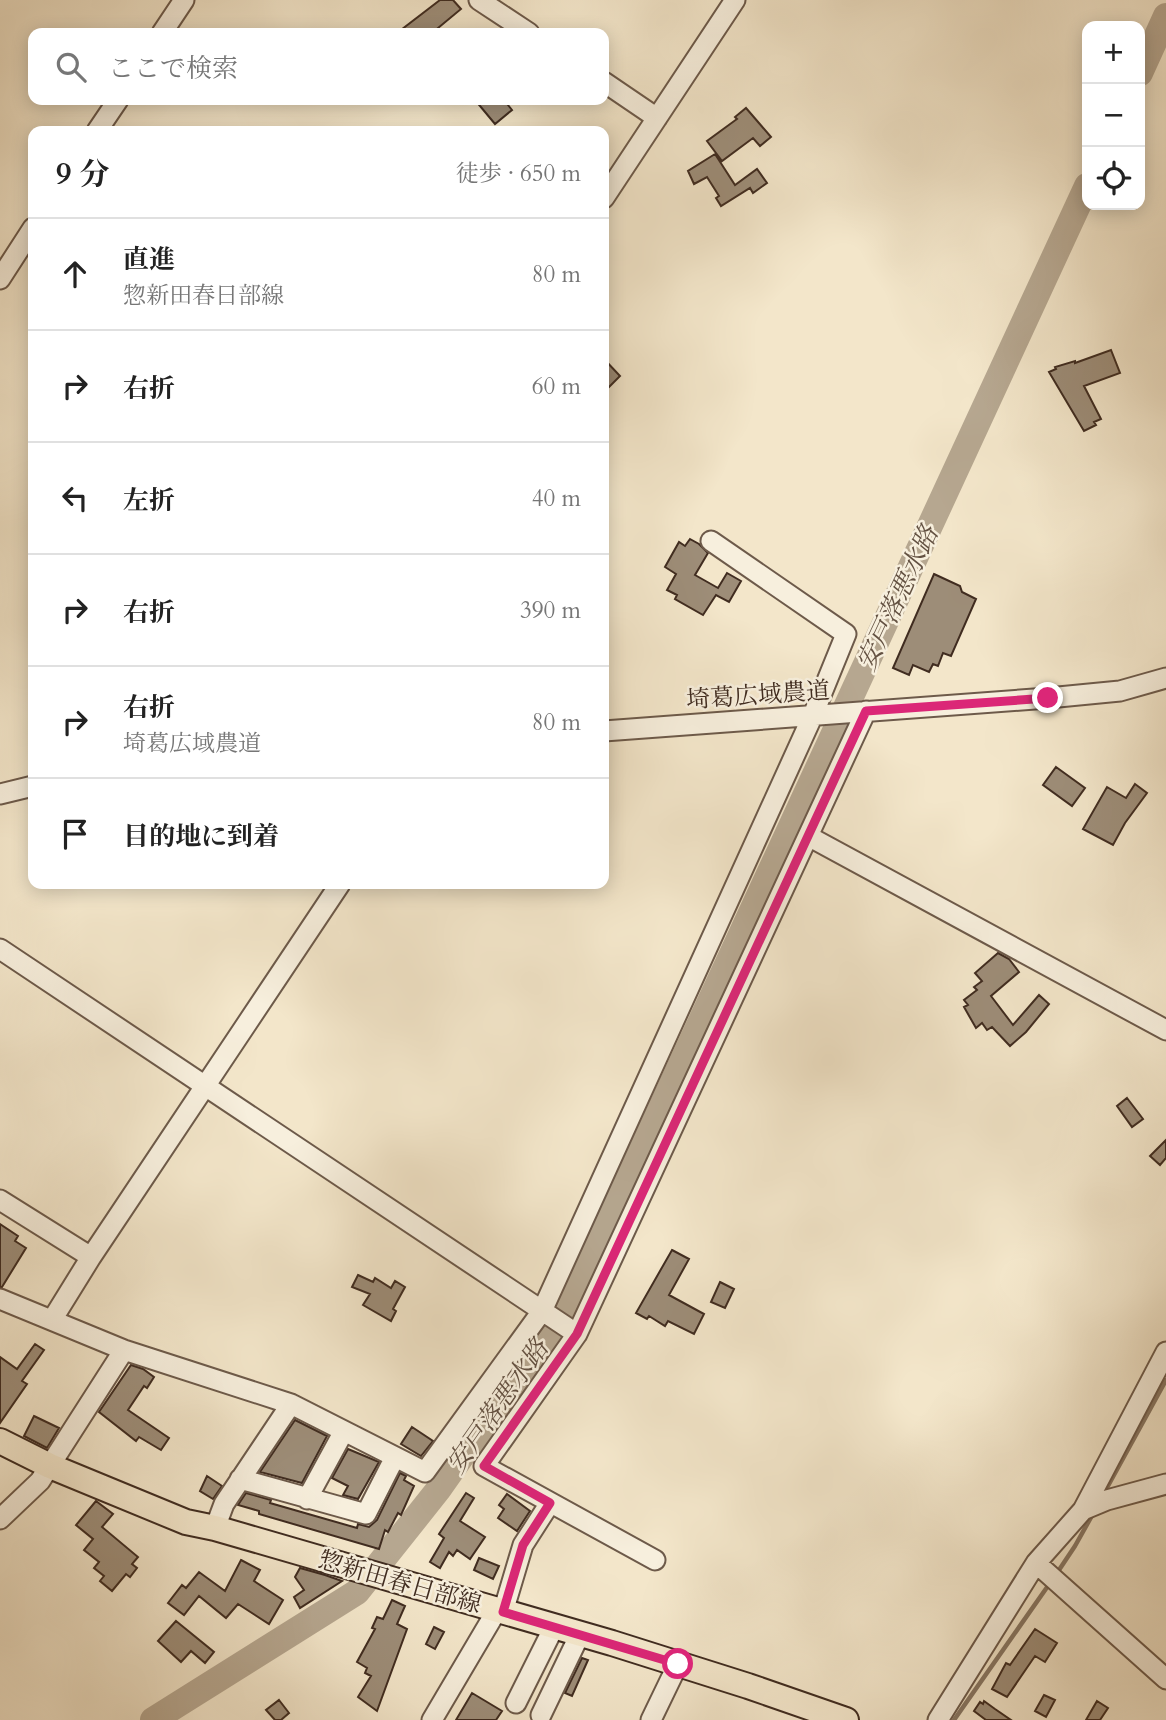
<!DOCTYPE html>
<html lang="ja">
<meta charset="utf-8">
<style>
:root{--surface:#fff;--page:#f6f6f6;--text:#222;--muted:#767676;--line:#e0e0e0}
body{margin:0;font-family:Cardo,"Noto Serif JP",serif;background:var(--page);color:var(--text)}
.controls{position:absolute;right:21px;top:21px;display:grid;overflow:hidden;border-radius:14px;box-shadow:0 4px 18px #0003}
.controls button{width:63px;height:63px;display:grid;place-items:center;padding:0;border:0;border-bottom:2px solid var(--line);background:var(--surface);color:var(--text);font:35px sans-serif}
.stop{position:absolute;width:21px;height:21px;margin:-16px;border:5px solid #db2777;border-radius:50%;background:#fff}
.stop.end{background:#db2777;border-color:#fff;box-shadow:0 2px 7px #0008}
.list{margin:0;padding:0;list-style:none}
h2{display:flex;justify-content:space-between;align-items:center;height:91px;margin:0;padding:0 28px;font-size:30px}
h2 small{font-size:23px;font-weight:400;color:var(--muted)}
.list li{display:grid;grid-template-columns:46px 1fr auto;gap:21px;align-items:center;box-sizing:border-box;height:112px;padding:0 28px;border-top:2px solid var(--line)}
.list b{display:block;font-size:26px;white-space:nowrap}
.list p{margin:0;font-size:23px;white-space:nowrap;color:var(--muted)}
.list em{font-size:23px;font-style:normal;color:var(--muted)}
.icon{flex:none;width:38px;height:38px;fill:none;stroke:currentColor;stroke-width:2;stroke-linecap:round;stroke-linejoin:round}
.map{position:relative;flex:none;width:1166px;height:1720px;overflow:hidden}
.search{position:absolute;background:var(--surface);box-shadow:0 4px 18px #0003;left:28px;top:28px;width:581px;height:77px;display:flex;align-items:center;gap:18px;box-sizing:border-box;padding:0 24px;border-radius:14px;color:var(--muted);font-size:26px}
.panel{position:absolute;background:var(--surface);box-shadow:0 4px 18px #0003;left:28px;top:126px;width:581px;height:763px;border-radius:14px}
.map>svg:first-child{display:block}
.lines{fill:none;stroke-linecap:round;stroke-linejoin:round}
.stream{stroke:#877663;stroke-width:4.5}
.river{stroke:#b6a790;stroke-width:26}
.building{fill:#9d8d78;stroke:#402c20;stroke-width:2}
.minor-casing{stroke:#6d5a4a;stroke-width:23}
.major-casing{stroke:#402c20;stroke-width:28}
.minor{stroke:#f7efdd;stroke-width:19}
.major{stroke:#f3e6ca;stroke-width:24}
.route{stroke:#db2777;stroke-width:9}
.labels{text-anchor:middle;stroke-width:5;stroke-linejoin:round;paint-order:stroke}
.street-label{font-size:24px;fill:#402c20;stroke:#f7efdd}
.water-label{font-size:26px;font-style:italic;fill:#635142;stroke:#f7efdd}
</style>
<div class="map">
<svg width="1166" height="1720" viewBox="0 0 1166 1720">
<rect width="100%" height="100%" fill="#f3e6ca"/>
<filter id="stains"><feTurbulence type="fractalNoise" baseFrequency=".00286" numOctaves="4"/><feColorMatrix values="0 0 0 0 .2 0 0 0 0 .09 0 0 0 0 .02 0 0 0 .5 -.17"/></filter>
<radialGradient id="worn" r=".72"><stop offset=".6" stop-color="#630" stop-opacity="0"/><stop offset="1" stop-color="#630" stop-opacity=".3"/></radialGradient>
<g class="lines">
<path class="stream" d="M1103,1495L1166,1380
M1057,1573L1075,1546L1094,1512
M954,1720L1050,1583"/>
<path class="river" d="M1140,73L1166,16
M153,1720L357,1592L438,1490L573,1298L1087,186"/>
</g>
<path class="building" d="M440,0H453L461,9L432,33H397Z
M475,100H504L512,110L495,124Z
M746,108L771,137L760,146L753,138L722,161L707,141L737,119L735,117Z
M715,154L735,185L757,169L767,183L753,193L750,188L721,206L716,198L719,196L707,177L694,184L688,171Z
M1111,350L1120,373L1084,386L1101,419L1094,422L1096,425L1084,431L1049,372L1056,369L1055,367L1075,361V363Z
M604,359L620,376L604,392Z
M690,539L699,544L708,553L695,575L718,588L727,573L741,581L729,602L716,595L703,615L675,599L677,595L667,590L676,574L665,567L679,542L685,546Z
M934,574L960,586L962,592L976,599L951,656L943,653L938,666L933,664L929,672L913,665L909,675L893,668Z
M1056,767L1085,788L1072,806L1043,785Z
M1135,784L1147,793L1125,823L1113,845L1083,829L1107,787L1126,798Z
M998,953L1009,959L1019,972L991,996L1013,1025L1039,995L1049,1004L1026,1032L1010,1046L992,1027L987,1030L982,1023L976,1028L964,1007L968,1005L964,1000L977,990L974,987L982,981L975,973Z
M1127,1098L1143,1119L1132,1127L1117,1106Z
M1166,1140V1158L1160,1165L1150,1156Z
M0,1224L18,1236L15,1241L26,1248L2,1287H0Z
M672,1250L689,1259L669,1295L704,1314L694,1334L668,1321L665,1326L649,1316L647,1319L636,1313Z
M358,1275L373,1282L375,1278L391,1288L395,1281L405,1287L393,1309L396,1311L391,1321L363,1305L370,1294L352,1287Z
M720,1282L734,1289L725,1308L711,1302Z
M35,1344L44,1350L22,1381L27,1384L0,1423V1357L17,1369Z
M131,1365L143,1369L154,1377L147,1388L144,1386L128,1410L169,1438L161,1450L139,1437L136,1441L99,1412Z
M34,1416L59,1428L47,1448L24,1436Z
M295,1420L327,1436L302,1483L260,1472Z
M412,1427L433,1441L421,1456L401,1444Z
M348,1449L379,1462L358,1499L343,1495L348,1486L332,1478Z
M400,1473L406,1476L404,1480L414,1486L401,1515L398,1513L388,1532L385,1530L379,1549L259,1514V1511L238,1505L246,1493L271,1500L270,1503L357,1528L358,1524L369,1527L377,1520Z
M207,1476L222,1486L213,1499L200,1491Z
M466,1493L474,1498L460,1521L485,1537L470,1559L457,1550L453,1556L449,1552L440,1568L430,1562L444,1538L439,1534Z
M507,1494L530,1511L517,1531L498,1518L504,1509L499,1505Z
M96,1501L113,1514L102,1527L138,1557L132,1564L137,1568L130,1577L126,1574L112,1591L100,1581L104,1576L94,1568L99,1562L84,1550L93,1539L76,1525Z
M479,1558L499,1566L493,1579L474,1570Z
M241,1560L260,1570L254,1581L283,1600L269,1624L238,1604L226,1618L199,1596L184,1615L168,1603L182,1585L186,1588L199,1572L225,1591Z
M300,1568L325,1575L342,1581L300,1608L294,1597L304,1590L295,1577Z
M392,1600L405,1606L397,1624L407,1629L377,1711L358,1697L371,1676L365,1673L367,1668L357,1662L375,1629L372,1628L377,1617L383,1619Z
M176,1621L214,1652L205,1663L191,1651L181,1662L158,1641Z
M434,1627L444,1632L435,1649L426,1644Z
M1035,1629L1057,1643L1045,1662L1035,1656L1007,1697L992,1689L1006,1663L1010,1665Z
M582,1658L588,1660L572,1696L565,1693Z
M472,1693L502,1711L496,1720H456Z
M1044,1695L1055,1700L1046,1717L1035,1711Z
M279,1700L289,1713L281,1720H275L266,1710Z
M984,1701L995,1709L1011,1720H986L974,1711L980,1702L983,1704Z
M1097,1701L1108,1708L1100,1720H1086Z"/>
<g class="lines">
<g class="minor-casing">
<path id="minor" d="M479,0L529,33
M162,33L184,0
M604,82L657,118
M97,131L118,100
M604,198L735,0
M0,279L33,228
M604,731L1048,698L1120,691L1166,678
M0,794L33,786
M808,836L1166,1030
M0,949L577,1334
M0,1200L91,1257L340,884
M0,1299L124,1350L291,1404L425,1472L542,1311L813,715L846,634L711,541
M52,1320L91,1257
M240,1479L366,1514L395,1457
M307,1499L344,1431
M1083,1510L1166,1352
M0,1519L40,1481L124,1350
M215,1528L224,1504L291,1404
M655,1560L484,1466L577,1334L866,711
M1036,1563L1166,1679
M503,1612L523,1545L550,1503
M516,1703L554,1627
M541,1715L580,1634
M432,1720L497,1610
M651,1720L678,1664
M938,1720L1036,1563L1083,1510L1107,1500L1166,1484"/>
</g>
<g class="major-casing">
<path id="major" d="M0,1441L50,1466L186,1522L215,1528L612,1643L748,1686L846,1720"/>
</g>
<use href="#minor" class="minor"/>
<use href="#major" class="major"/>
</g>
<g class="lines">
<path class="route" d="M678,1664L503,1612L523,1545L550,1503L484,1466L577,1334L866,711L1048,698"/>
</g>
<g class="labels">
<g class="street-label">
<text transform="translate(758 695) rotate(-4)" y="8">埼葛広域農道</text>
<text transform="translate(400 1582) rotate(16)" y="8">惣新田春日部線</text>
</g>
<g class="water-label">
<text transform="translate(897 598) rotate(-65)" y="9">安戸落悪水路</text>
<text transform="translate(497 1406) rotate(-55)" y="9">安戸落悪水路</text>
</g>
</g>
<rect width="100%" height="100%" filter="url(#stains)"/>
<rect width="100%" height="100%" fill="url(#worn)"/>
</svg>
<div class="controls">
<button>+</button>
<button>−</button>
<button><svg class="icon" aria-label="locate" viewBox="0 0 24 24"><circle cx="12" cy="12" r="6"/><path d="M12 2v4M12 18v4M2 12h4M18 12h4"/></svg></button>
</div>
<div class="stop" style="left:678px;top:1664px"></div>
<div class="stop end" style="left:1048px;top:698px"></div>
<div class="search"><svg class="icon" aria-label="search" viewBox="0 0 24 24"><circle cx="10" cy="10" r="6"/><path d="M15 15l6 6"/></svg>ここで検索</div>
<section class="panel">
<h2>9 分<small>徒歩 · 650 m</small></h2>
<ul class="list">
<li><svg class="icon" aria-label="ahead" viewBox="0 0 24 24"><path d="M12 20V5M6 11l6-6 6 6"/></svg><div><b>直進</b><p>惣新田春日部線</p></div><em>80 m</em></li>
<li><svg class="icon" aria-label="right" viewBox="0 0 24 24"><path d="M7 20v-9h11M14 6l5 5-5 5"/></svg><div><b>右折</b></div><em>60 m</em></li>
<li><svg class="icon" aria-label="left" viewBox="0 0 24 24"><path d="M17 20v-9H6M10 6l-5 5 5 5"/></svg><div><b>左折</b></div><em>40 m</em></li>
<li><svg class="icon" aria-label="right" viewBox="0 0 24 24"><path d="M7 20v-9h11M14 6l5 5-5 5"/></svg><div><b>右折</b></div><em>390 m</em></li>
<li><svg class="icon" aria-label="right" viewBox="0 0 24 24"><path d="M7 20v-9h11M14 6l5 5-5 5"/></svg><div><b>右折</b><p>埼葛広域農道</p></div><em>80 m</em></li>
<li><svg class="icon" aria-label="arrive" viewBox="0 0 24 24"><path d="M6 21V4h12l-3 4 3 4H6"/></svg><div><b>目的地に到着</b></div></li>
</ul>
</section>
</div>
